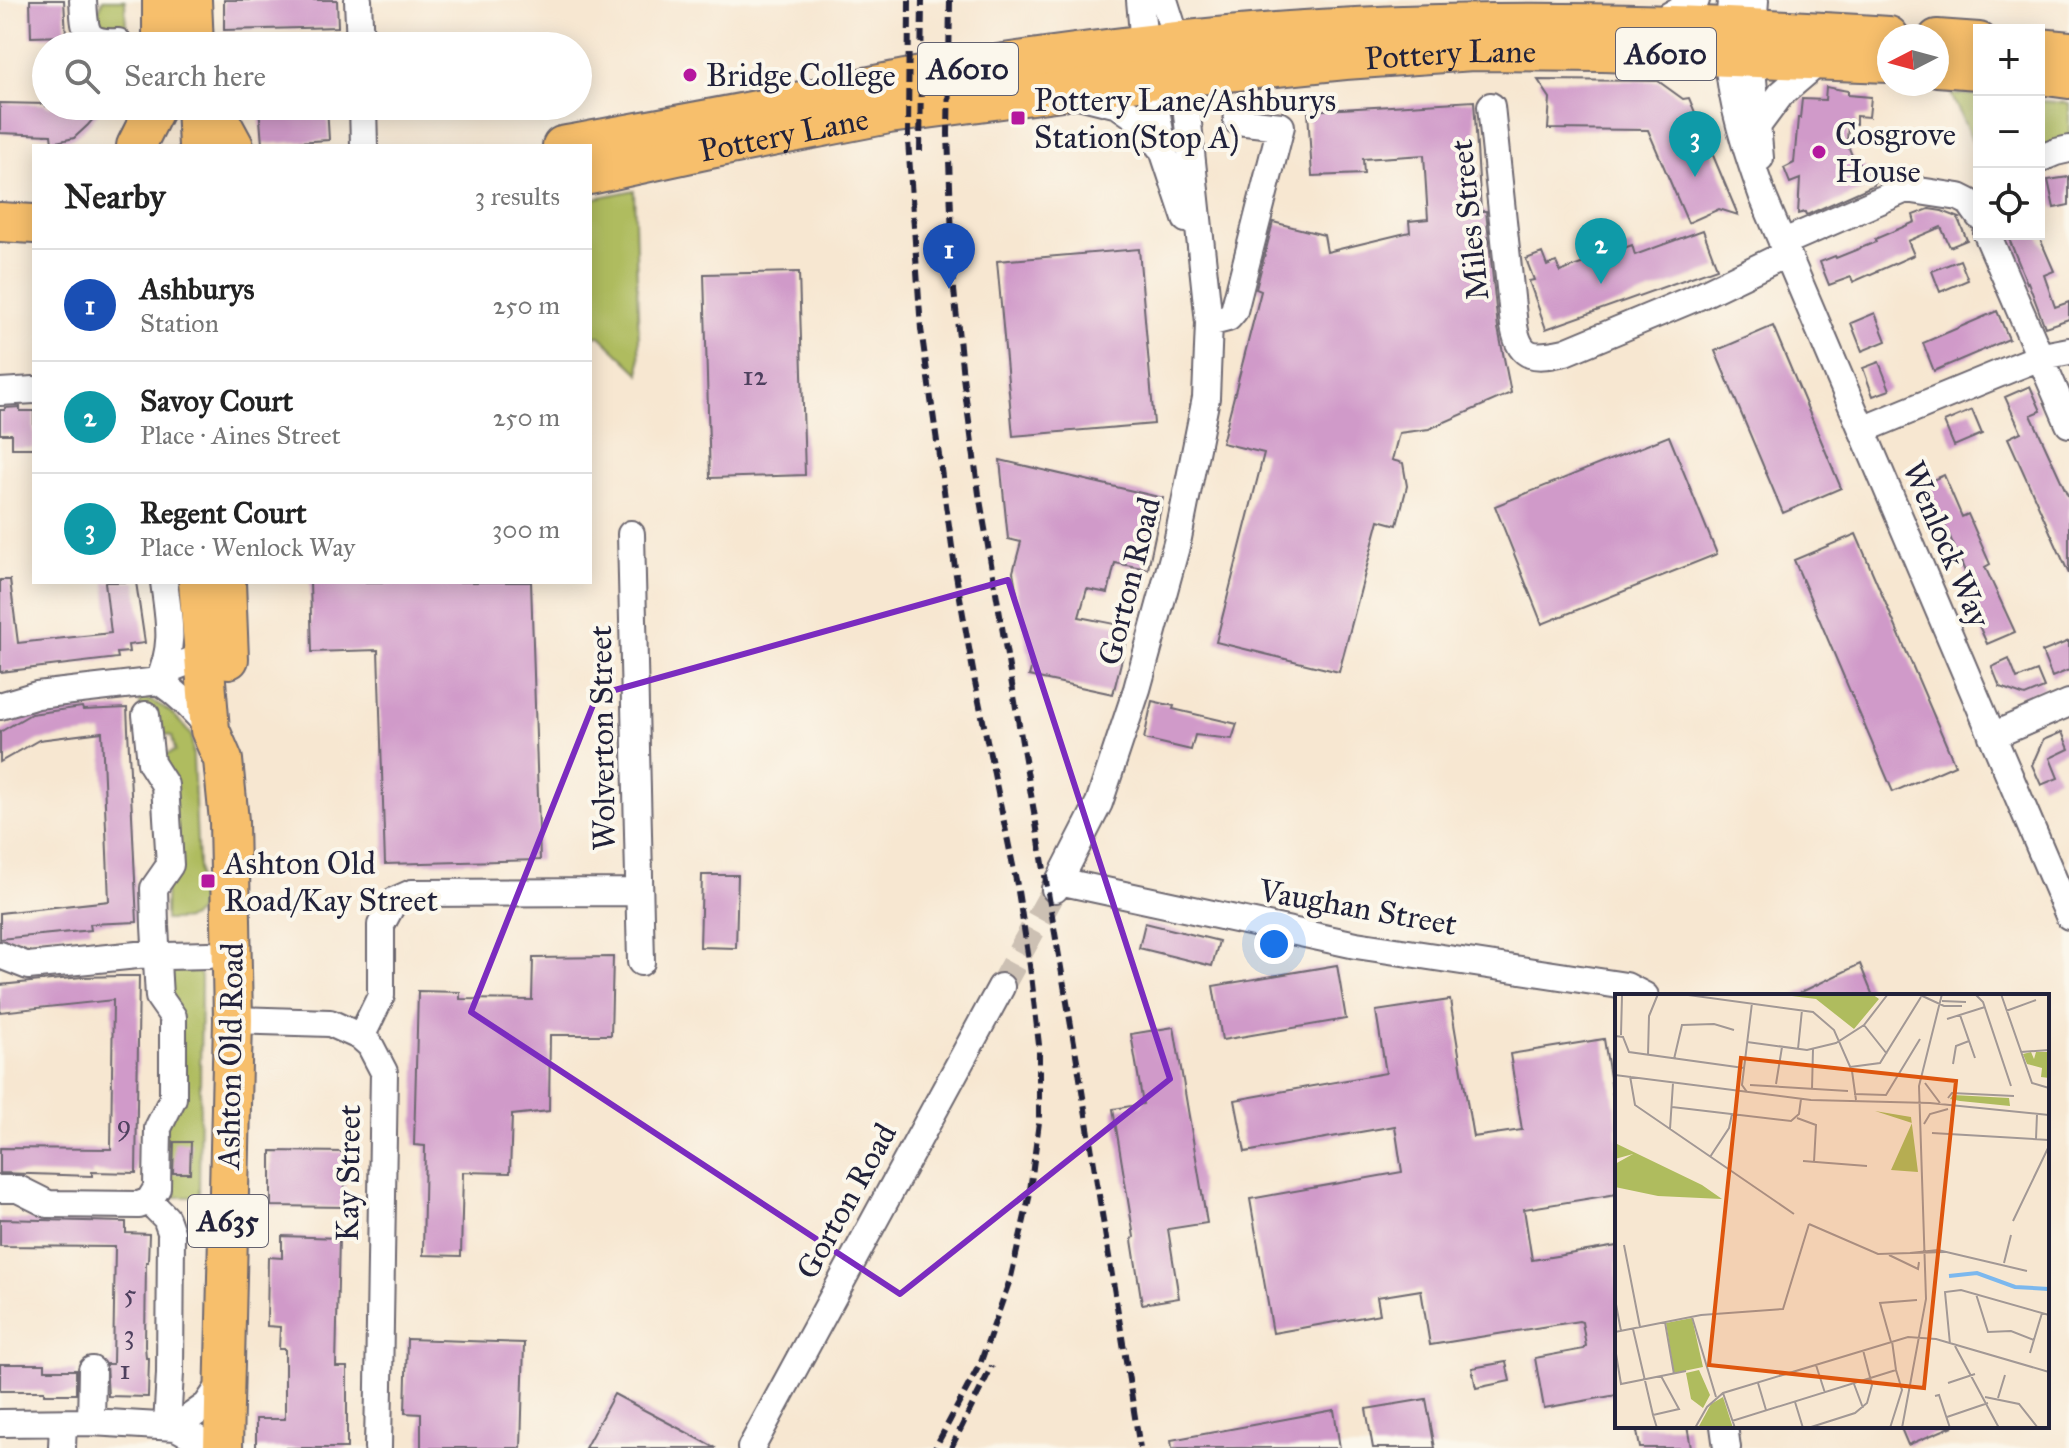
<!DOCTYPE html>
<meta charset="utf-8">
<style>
:root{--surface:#fff;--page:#f6f6f6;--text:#222;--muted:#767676;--line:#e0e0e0;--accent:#7c3aed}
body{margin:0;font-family:"IM FELL Great Primer",serif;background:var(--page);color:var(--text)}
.controls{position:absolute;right:24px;top:24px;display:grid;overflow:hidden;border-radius:0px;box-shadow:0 4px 20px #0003}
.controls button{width:72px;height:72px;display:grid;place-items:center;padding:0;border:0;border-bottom:2px solid var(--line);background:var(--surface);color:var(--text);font:40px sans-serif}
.compass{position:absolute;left:1877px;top:24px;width:72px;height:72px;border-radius:50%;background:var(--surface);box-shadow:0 4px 20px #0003;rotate:264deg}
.you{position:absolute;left:1274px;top:944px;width:28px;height:28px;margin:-20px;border:6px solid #fff;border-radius:50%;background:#1a73e8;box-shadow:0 0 0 12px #1a73e833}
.badge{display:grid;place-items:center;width:52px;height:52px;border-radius:50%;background:var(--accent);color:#fff;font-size:26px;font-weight:700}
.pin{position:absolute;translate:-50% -66px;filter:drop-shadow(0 2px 4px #0008)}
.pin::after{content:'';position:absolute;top:42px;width:28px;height:24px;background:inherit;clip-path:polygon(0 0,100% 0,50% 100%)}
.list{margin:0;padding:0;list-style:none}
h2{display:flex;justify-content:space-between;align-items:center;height:104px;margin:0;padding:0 32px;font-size:34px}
h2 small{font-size:26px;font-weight:400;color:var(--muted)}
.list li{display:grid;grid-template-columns:52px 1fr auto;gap:24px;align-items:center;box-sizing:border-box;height:112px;padding:0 32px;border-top:2px solid var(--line)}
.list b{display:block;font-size:30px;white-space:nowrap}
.list p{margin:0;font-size:26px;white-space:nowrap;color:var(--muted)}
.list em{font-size:26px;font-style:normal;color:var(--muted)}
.icon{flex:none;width:44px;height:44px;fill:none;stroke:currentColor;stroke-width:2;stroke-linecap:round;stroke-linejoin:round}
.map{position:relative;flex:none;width:2069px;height:1448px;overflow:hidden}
.search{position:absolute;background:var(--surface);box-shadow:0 4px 20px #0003;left:32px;top:32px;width:560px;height:88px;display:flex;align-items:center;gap:20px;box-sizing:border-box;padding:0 28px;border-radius:44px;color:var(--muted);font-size:30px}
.panel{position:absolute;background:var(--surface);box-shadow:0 4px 20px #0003;left:32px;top:144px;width:560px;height:440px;border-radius:0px}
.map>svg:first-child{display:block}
.green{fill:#afbc5e;stroke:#686f4c;stroke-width:2}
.building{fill:#d09ac9}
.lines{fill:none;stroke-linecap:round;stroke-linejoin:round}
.minor-tunnel{stroke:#ccc0b3;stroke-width:26;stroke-dasharray:26 13;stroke-linecap:butt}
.minor-casing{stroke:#6d6770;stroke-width:30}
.highway-casing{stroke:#6d6770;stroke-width:42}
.minor{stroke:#fff;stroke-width:26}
.highway{stroke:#f7bf6c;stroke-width:38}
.rail{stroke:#22223b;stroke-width:6;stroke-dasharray:12 6;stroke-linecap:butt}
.marked{fill:none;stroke:#7b2cbf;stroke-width:6;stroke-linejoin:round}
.poi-dot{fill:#b5179e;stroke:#fbf7ec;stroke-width:3}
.labels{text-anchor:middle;stroke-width:8;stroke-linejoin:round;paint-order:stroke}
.number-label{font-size:28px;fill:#4e405e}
.shield{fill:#fbf7ec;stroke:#636270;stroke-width:2}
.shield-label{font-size:30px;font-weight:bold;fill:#22223b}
.street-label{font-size:32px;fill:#22223b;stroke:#fbf7ec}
.poi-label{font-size:32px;fill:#22223b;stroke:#fbf7ec;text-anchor:start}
.inset-river{fill:none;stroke:#7cb8ee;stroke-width:4}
.inset-road{fill:none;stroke:#a29895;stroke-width:2}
.view{fill:#de560e;fill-opacity:0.15;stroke:#de560e;stroke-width:4}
.inset-edge{fill:none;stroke:#22223b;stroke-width:4}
</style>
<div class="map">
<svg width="2069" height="1448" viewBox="0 0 2069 1448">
<rect width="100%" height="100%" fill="#fbf7ec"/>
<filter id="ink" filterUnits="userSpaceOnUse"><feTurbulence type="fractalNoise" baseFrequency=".0125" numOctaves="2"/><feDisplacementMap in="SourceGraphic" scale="16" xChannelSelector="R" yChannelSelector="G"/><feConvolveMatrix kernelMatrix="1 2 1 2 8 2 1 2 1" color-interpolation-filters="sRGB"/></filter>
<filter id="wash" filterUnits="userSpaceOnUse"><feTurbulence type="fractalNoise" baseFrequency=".006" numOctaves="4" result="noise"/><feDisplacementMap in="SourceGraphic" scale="32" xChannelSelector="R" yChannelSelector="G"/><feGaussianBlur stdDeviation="1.8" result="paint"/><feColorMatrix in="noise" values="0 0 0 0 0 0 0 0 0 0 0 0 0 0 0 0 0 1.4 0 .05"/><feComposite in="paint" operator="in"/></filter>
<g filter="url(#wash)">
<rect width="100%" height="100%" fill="#f7e7d1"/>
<path class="green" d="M103,0H125L126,27L114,29L100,24L97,14Z
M1951,94L1979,95V155Z
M2039,101L2069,103V141L2039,151Z
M634,190L640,374L600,336H590V199Z
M139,697C165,704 176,715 192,737L200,907C196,922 178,920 165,920L166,768L163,756L175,751L172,736C156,734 140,714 139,697Z
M166,961L197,964L201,977L199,1197H165Z"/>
<g id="blocks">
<path class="building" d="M30,0H64L66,36L31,37Z
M224,0H337L338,27L224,30Z
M1538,80L1658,81L1683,99L1689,98L1738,215L1719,209L1688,223L1648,130L1548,129L1550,98Z
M1826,87L1848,91V95L1871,97L1869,117L1856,116V124H1848L1847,143L1853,158L1879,180L1873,182L1874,185L1809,214L1806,215L1805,212L1798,214L1800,179L1790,183L1784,168L1794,163L1798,118H1800L1802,99L1825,100Z
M1474,101L1481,211H1486L1498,328L1511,393L1429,429L1399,433L1392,460L1403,463L1407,486L1397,525L1379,520L1339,672L1216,642L1264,453L1222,443L1261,291L1256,289L1273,222L1324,235L1327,252L1410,232L1409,221L1428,219L1424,155L1363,159L1364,174L1312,176L1308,111Z
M0,103L46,104V106H104L88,125L74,138L52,143L51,135L0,133Z
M259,106H327L329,140L262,144Z
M2069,177V205L2054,208L2048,180Z
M1929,209L1942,211L1960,218L1958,219L1967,240L1950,247L1941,227L1908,241L1914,255L1853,282L1851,277L1829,285L1820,262L1835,256L1836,258L1876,242L1875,239L1915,222L1913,215Z
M1703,230L1717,268L1546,329L1529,281L1534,280L1526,259L1542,253L1547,266L1556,262L1560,272L1632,245L1635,255Z
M2007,234H2038L2054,271L2044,275L2055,307L2069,302V319L2045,327L2028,282L2027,283Z
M1139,249L1154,424L1013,436L997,261Z
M1960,260L1968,280L1940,292L1932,271Z
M799,272L805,475L710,478L704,274Z
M1997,311L2009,339L1934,371L1923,343Z
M1875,313L1886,341L1862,351L1851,323Z
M1773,326L1841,488L1783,513L1715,351Z
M1879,362L1890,390L1873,396L1863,368Z
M2030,386L2041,411L2031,415L2069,498V574L2008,438L2021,432L2005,397Z
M20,407V411H34V448H12V434H0V410H5V408Z
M1972,410L1982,434L1954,446L1944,422Z
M1669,436L1717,554L1542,624L1495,506Z
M1000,460L1163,498L1148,569L1115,563L1108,593L1087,589L1079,617L1130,627L1113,694L1029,676L1031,669L1013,572L1021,542L1008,539Z
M1944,475L1962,517L1968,514L1990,564L1985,567L2015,632L1987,644L1963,589L1971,586L1961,562L1938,510L1931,513L1919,486Z
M1856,534L1955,765L1893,792L1794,560Z
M0,580H10L18,643L111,633L105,582H136L145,643L128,645L129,652L117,653L118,658L0,672Z
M310,582H531L540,860L385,864L378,650L312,652Z
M2069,641V670L2052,677L2042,652Z
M2009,659L2017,679L2037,671L2044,688L2025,696L2000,687L1992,667Z
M1152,701L1174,706L1173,709L1237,724L1232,739L1195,735L1191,750L1144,739Z
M82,707L83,710L127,708L137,922L90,924L91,930L0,939V913L109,901L102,732L39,740L0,762V732L31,714Z
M2062,732L2069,749L2050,758L2058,778L2041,785L2032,765L2043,740Z
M702,875H738L736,948L700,947Z
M1145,923L1219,941L1212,966L1139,948Z
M613,957L611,1035H550L549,1111L512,1115L510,1173L463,1172L461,1256L423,1255L425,1146L414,1145L418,991L460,992V999L532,1000L533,958Z
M1860,964L1873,996H1793Z
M1337,965L1346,1019L1222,1040L1213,986Z
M120,976H139L136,1173L92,1172V1176L0,1173V1148L111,1149L113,1000L0,1012V985L82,977Z
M1450,1000L1473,1137L1522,1130L1510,1054L1604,1039L1617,1121V1194L1524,1209L1532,1260L1617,1246V1395L1544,1408L1535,1358L1584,1349V1347L1586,1346L1582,1322L1579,1321L1430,1345L1421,1290L1377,1297L1380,1314L1273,1333L1250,1199L1402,1172L1395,1126L1245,1152L1235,1100L1386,1073L1376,1011Z
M1174,1027L1207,1223L1168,1229L1179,1298L1142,1304L1132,1240L1134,1237L1113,1109L1143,1104L1131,1034Z
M174,1142H191L190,1173H173Z
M271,1151L345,1152V1207L271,1206Z
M0,1219L126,1222V1233L149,1234L148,1262H146L145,1345L146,1358H149L148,1397L108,1396L106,1364H113L115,1247L0,1246Z
M282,1236L339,1238L336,1367H347V1448H256V1419H285V1349H279L280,1327L267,1326L268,1257L282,1258Z
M407,1339L524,1343L521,1448H421V1414L405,1413Z
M1506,1362L1510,1381L1476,1388L1472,1368Z
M0,1364H45V1370H76V1394H44V1391H0Z
M614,1394L716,1448H585Z
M1426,1399L1435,1448H1373L1366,1409Z
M1334,1410L1340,1448H1172L1171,1440Z
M1636,1426H1687L1691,1448H1640Z
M1900,1426H1953L1908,1445Z"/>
</g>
</g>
<g filter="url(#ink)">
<use href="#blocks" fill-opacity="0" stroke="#6d6770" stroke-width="2"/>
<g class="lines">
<path class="minor-tunnel" d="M1001,987L1055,889"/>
<g class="minor-casing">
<path id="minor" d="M83,0C85,30 83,44 118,42
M358,0L360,46
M1140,0L1144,45L1164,153L1186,219
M1731,0C1730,19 1727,38 1728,57C1731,105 1747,152 1763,197L2069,916
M1755,0L1751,57L1760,158
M1655,24L1696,0
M1078,95L1118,105L1144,123L1159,146
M363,106L364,146
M1491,106L1514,326C1520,361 1536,358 1565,352L1697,297L1786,254
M1758,125L1781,94L1822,59
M2039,159L2056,152L2069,149
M1987,234L2069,424
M1782,243L1906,189L1959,197L1969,202L1979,216
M1209,323L1228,318L1234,311L1281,126L1237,121
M0,392L34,390
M1862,430L2015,367L2043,356L2069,351
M631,534L641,962
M159,681C175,643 169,622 164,582
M159,681C180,695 195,710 210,730
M0,706L37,695L159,681L175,667L203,656
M146,715L151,763L165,785L170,865L154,888L155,926L159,997L173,1017V1098L158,1128L157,1188L149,1201L166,1218L171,1232L170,1373L167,1426
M1992,736L2069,703
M1059,881L1356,945L1626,986L1645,996
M1055,889L1099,803L1137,689L1177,543L1206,398L1209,323L1183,76L1177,41L1164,0
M0,955L28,966L157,953L166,956L209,955
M233,1020L330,1023L361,1037L370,1045L384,1072L378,1448
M361,1037L381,996V925L394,901L412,893L639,892
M0,1189H18L48,1204L139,1205L149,1201
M91,1422L92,1370
M0,1423L91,1422L176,1427L196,1438L206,1448
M1724,1426L1727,1448
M176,1427L207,1405L224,1380
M62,1448L63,1423
M751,1448L1001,987"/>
</g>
<g class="highway-casing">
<g id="highway">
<path d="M162,0V46"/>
<path d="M192,0L194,46"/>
<path d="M1937,39L1979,42"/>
<path d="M2039,48L2069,51"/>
<path d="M1937,67L1979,70"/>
<path d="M2039,75L2069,79"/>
<path d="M196,106L198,146"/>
<path d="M215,106L221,122L234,146"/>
<path d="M136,146L156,106"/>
<path d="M562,146C637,132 712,119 787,104C839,93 892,80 945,72C1022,60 1100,49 1178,41C1414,15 1652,20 1889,36"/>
<path id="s1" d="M590,175L705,150L889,114L1129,82L1345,60L1473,51L1603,52L1889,63"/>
<path d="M0,222L34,224"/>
<path d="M198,582L210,730L223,760L229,821L233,1020L223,1448"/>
<path d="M226,582L229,659"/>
</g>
</g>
<use href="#minor" class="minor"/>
<use href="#highway" class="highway"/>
<path class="rail" d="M909,0L908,140L921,329L956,575L975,682L1017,885L1030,966L1039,1045V1122L1029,1198L1011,1277L980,1364L935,1448
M950,0L948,134L954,290L963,377L979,494L1078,1066L1140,1448
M920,151L922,0
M951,1448L992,1366"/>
</g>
</g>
<path class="marked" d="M1008,580L1170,1079L900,1294L471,1012L597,695Z"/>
<g class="poi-dot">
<circle cx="690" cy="75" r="8"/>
<rect x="1010" y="110" width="16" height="16" rx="4"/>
<circle cx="1819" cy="152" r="8"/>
<rect x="200" y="873" width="16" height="16" rx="4"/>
</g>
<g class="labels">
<g class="number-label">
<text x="755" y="385">12</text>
<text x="124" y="1134">9</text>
<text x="130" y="1303">5</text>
<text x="129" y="1344">3</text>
<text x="125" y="1379">1</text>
</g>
<g class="shield">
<rect x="1616" y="28" width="100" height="52" rx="6"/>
<rect x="918" y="43" width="100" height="52" rx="6"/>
<rect x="188" y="1195" width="80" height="52" rx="6"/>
</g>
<g class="shield-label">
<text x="1666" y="64">A6010</text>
<text x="968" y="79">A6010</text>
<text x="228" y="1231">A635</text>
</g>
<g class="street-label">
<text dy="11" stroke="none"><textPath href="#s1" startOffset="870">Pottery Lane</textPath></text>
<text dy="11" stroke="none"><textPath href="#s1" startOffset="198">Pottery Lane</textPath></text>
<text transform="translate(1469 220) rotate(-96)" y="11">Miles Street</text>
<text transform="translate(1947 544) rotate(67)" y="11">Wenlock Way</text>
<text transform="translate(1129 581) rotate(-76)" y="11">Gorton Road</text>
<text transform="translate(602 738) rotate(-91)" y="11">Wolverton Street</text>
<text transform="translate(1358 907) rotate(10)" y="11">Vaughan Street</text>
<text transform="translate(230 1056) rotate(-89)" y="11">Ashton Old Road</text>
<text transform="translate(348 1173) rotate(-89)" y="11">Kay Street</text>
<text transform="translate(846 1201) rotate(-61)" y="11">Gorton Road</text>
</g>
<g class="poi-label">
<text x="706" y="86">Bridge College</text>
<text x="1034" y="111">Pottery Lane/Ashburys<tspan x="1034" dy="37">Station(Stop A)</tspan></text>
<text x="1835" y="145">Cosgrove<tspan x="1835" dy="37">House</tspan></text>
<text x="224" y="874">Ashton Old<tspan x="224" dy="37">Road/Kay Street</tspan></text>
</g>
</g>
<g transform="translate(1615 994)">
<rect width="434" height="434" fill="#f7e7d1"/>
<path d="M161,0H257L264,5L239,35L201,5ZM416,58L419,65L421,58H434V84L426,83L427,74L412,70L408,60ZM338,101L394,104L395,112L345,107L335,105ZM260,117L296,123L303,178L276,176L297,129ZM0,149L87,191L107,205L43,202L0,193V170L18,160L0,165ZM77,324L88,373L59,379L51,329ZM84,376L95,401L88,414L76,405L71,379ZM108,403L118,434H83L96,410Z" fill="#afbc5e"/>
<path class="inset-river" d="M334,282L362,279L400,293L434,295"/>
<path class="inset-road" d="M66,0L198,18L219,36L237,77L241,106M303,0L329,12H347M360,0L368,8L396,92M386,0L417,89L434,94M327,7L351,8M391,17L421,6M345,21L360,64M332,25L370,13M249,31L272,60M6,41L7,2M0,42L8,43L14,58L129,74M132,48L192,56L221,49L249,31L273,0M183,55L187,16M406,58L434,56M33,61L34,22L43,0M59,65L67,31L99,30L119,36M338,70L341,52L354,47M235,73L265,69L306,3M0,81L196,106L315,109L434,121M15,82L20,111L179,220M310,89L325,109M161,90L167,53M135,91L233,97M197,95L198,55M132,98L127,91L137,9M239,100L271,101L305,45M333,104L337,99L399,102M57,113L176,127L184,120L186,105M182,124L201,131L199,168M309,130L315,120L333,115M55,135L58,89M317,139L434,146M421,145L422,120M95,163L114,134L117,120M188,167L252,172M398,227L434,152M194,230L263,260L330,258M9,251L25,333M295,259L323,256L412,277M274,261L303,275L304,268M389,269L396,241M361,300L373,338L396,337L419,346M0,305L6,337M77,323L101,403M50,328L59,380M18,335L38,421M0,338L86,321L168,315L194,230M277,347L281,376M276,348L265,309L302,306M335,350L330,298L346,296L434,321M340,352L384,434M0,354L6,390L71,377M415,359L427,319M201,371L210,399M143,389L151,416M333,389L360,380M239,390L248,414M108,399L120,434M320,402L324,401L335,434M370,403L404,410L423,434M383,404L390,381M180,408L188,434M332,423L373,409M117,427L281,376M42,434L38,421L64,415L46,382M80,434L92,413L108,399L293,343L321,345L434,378M193,434L240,419L252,409L257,391L248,356M275,434L287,396L281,376M287,434L311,305L304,92L327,0"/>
<path class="view" d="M126,64L341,87L309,394L94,371Z"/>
<rect width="434" height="434" class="inset-edge"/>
</g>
</svg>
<div class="controls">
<button>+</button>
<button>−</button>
<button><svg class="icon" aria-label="locate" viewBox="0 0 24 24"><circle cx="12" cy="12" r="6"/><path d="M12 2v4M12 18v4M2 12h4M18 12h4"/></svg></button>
</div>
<svg class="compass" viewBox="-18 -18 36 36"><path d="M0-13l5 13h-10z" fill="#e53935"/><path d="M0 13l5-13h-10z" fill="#767676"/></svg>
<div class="you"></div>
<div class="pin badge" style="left:949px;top:289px;background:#1a4fb4">1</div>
<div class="pin badge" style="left:1601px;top:284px;background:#0f9aa8">2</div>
<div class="pin badge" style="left:1695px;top:177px;background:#0f9aa8">3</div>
<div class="search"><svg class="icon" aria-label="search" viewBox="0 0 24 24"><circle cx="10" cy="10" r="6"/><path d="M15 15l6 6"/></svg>Search here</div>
<section class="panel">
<h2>Nearby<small>3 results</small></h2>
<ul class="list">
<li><span class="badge" style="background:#1a4fb4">1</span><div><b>Ashburys</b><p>Station</p></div><em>250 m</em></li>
<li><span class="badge" style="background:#0f9aa8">2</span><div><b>Savoy Court</b><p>Place · Aines Street</p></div><em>250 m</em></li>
<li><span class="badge" style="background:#0f9aa8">3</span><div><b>Regent Court</b><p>Place · Wenlock Way</p></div><em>300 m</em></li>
</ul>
</section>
</div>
